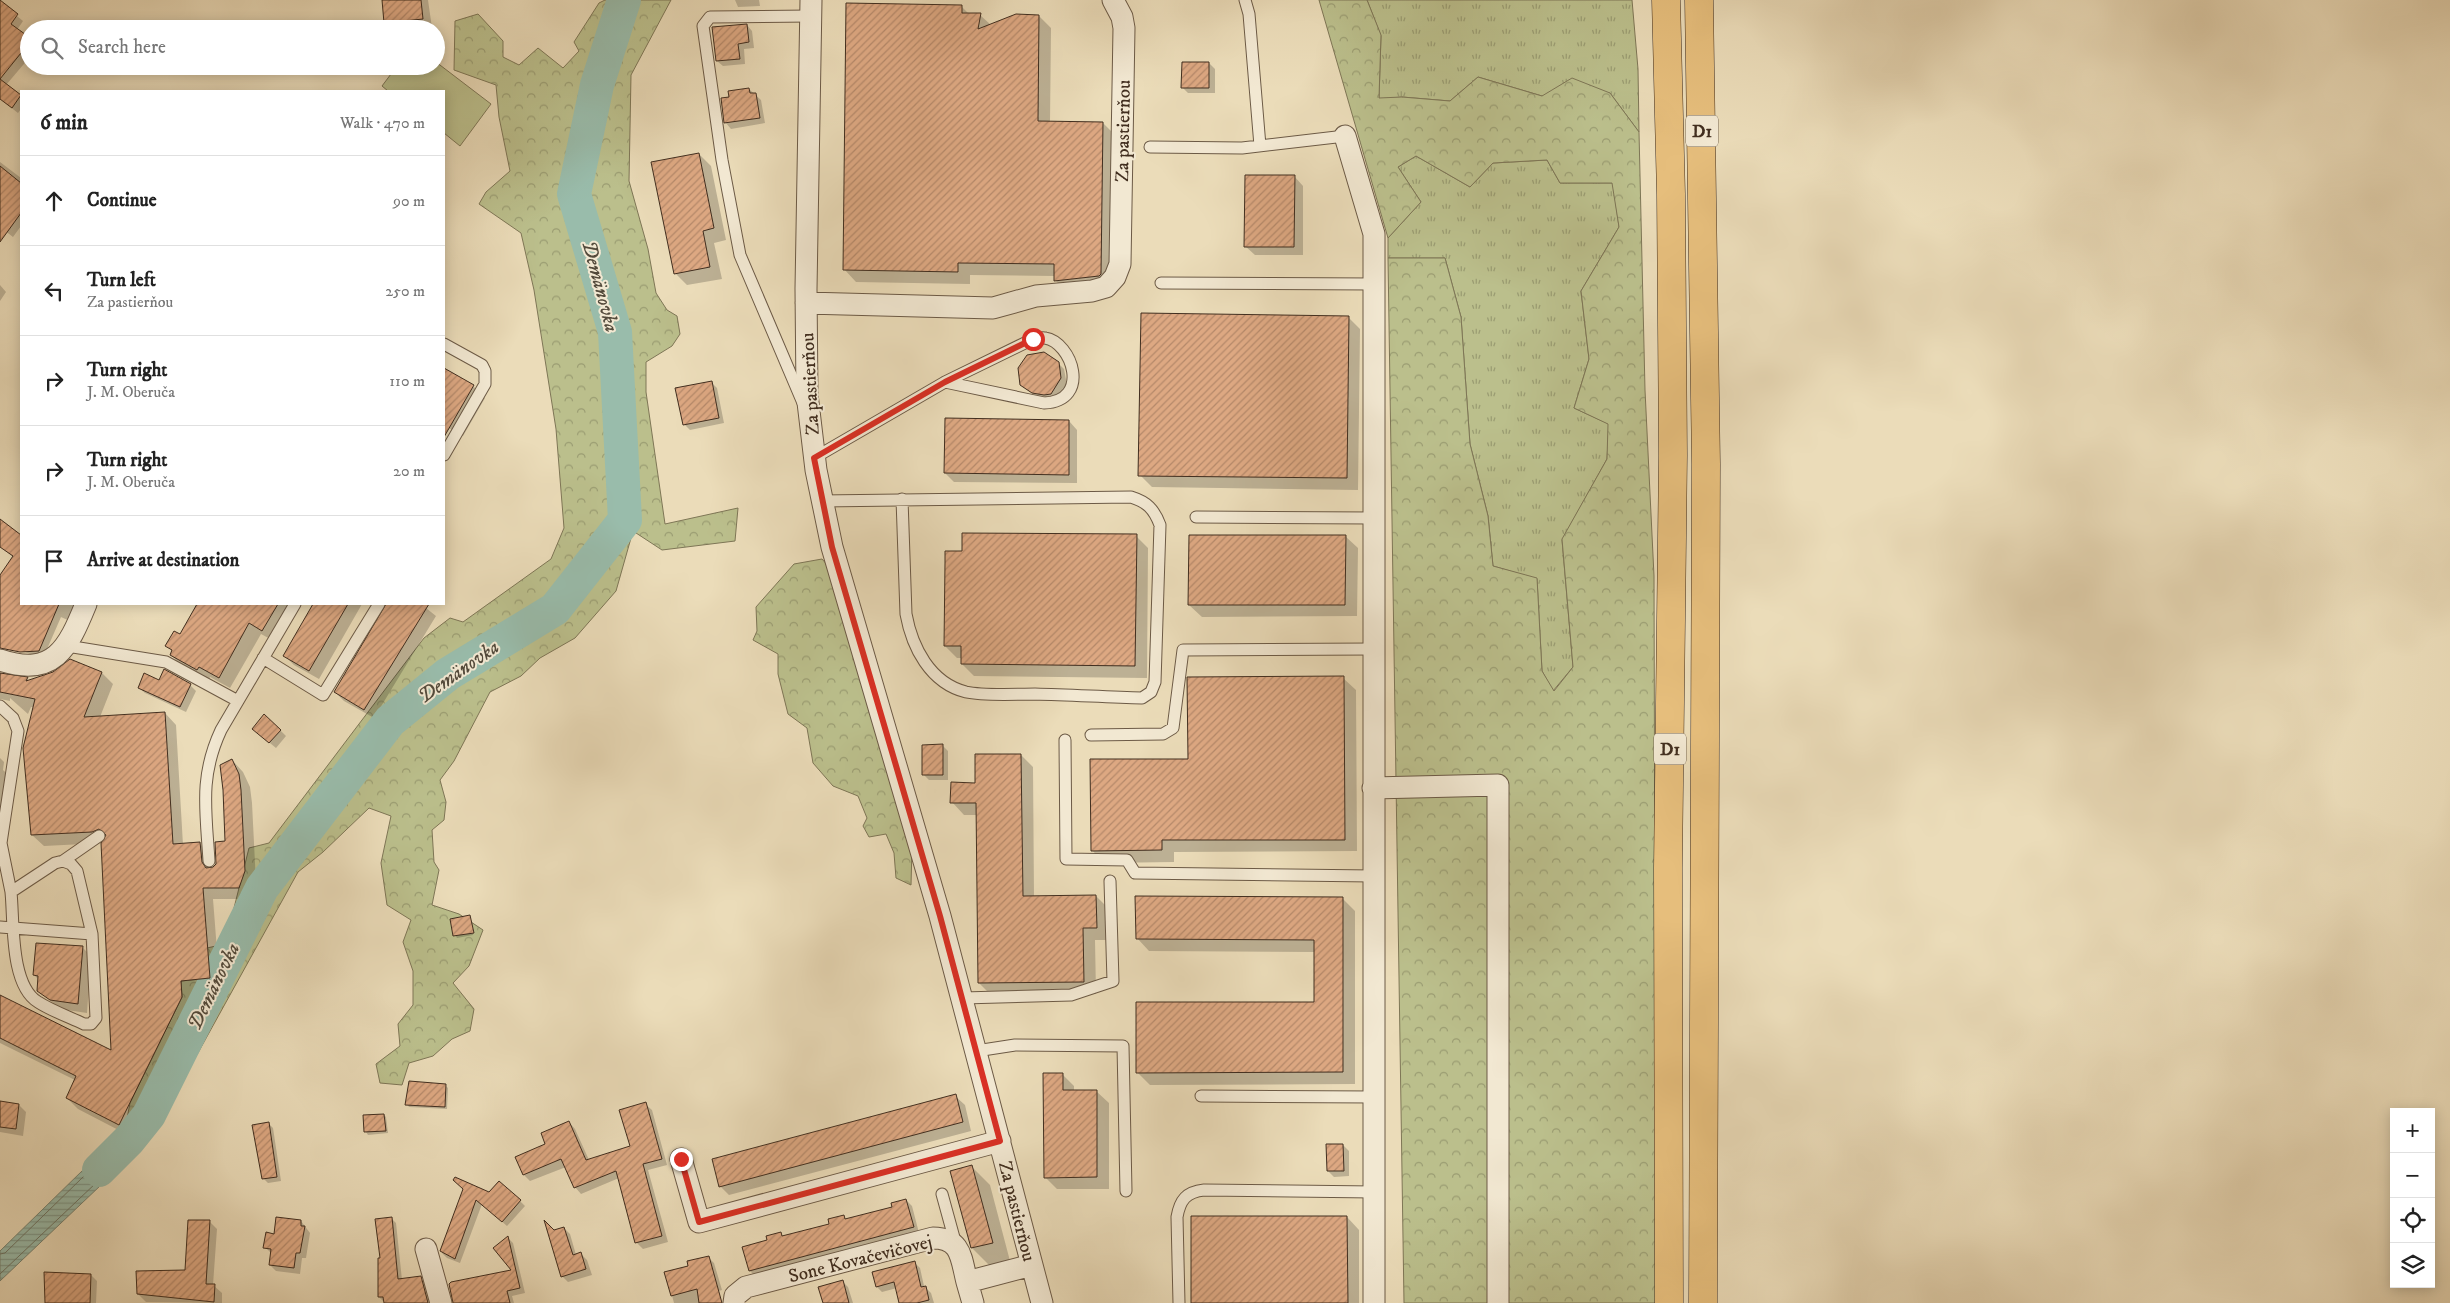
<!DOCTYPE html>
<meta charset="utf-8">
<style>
:root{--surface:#fff;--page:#f2f2f2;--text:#222;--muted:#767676;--line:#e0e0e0}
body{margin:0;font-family:"IM FELL DW Pica",serif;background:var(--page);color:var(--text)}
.controls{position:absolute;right:15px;bottom:15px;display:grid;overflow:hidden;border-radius:0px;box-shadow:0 2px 12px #0003}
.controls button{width:45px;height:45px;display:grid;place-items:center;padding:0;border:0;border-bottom:1px solid var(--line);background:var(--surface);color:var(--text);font:25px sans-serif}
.stop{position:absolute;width:15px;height:15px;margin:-11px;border:4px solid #d93025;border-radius:50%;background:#fff}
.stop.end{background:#d93025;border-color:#fff;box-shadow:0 1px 5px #0008}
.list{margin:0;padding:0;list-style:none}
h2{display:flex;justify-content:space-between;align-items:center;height:65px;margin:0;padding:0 20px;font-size:21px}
h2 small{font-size:16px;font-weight:400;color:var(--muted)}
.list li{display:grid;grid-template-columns:32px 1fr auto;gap:15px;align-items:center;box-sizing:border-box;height:90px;padding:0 20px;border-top:1px solid var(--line)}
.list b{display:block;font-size:19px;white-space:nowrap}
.list p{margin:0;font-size:16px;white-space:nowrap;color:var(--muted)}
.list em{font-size:16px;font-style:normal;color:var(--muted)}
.icon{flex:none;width:28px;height:28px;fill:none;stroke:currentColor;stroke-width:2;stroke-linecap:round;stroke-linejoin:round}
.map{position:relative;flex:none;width:2450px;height:1303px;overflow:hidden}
.search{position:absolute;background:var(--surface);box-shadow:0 2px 12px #0003;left:20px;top:20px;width:425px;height:55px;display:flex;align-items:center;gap:12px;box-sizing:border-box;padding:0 18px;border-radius:28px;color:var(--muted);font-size:19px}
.panel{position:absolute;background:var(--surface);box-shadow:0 2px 12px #0003;left:20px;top:90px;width:425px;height:515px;border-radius:0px}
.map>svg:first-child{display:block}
.grass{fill:url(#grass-tufts);stroke:#7e7656}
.forest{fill:url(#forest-crowns);stroke:#7e7656}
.pitch{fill:#bbbf8c;stroke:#7e7656}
.water{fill:url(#water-rules);stroke:#768373}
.shadow{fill:#0003}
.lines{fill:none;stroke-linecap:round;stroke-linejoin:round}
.shore{stroke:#6d7565;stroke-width:1}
.river{stroke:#99bcab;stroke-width:34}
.building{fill:url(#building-hatch);stroke:#412e1f}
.lane-casing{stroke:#6c5a46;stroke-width:13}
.street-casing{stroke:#6c5a46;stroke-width:23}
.highway-casing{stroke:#412e1f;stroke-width:29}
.lane{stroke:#f2e8d2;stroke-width:11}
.street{stroke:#f2e8d2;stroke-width:21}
.highway{stroke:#e6be7c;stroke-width:28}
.route{stroke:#d93025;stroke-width:6}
.labels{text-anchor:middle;stroke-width:4;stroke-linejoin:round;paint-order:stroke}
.shield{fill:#f2e8d2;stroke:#766655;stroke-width:1}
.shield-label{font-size:18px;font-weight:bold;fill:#412e1f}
.street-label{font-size:19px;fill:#412e1f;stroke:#f2e8d2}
.water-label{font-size:20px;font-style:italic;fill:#534a3b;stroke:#f2e8d2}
</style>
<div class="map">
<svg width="2450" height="1303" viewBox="0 0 2450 1303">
<defs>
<pattern id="grass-tufts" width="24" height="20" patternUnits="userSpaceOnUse" patternTransform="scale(1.25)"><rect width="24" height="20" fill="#bbbf8c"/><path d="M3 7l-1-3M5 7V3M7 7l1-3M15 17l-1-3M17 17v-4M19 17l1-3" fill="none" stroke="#9a9c72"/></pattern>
<pattern id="forest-crowns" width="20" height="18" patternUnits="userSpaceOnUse" patternTransform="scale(1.25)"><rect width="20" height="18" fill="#bbbf8c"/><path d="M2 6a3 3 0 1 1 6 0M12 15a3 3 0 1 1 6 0" fill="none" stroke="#9a9c72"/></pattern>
<pattern id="water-rules" width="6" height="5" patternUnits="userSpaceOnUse" patternTransform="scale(1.25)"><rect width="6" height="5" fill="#99bcab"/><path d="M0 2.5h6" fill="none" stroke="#7e998b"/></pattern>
<pattern id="building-hatch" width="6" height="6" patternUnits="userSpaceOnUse" patternTransform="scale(1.25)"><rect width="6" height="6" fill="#dda882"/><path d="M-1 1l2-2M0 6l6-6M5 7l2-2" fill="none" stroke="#b5896a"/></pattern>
</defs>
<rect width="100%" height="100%" fill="#ebdcb9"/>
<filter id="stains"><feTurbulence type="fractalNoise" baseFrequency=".004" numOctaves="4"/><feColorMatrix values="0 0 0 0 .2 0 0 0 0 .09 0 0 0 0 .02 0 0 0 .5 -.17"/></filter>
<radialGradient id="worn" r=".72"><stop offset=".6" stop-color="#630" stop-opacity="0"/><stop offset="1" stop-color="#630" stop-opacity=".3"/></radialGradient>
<path class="grass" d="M1367,0H1632L1638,69L1639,132L1610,93L1542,96L1478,77L1450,101L1402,97L1379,99L1381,36Z
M1416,156L1470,187L1493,163L1547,160L1560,183H1613L1619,227L1581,291L1589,359L1574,408L1609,424L1607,459L1562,540L1573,667L1553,691L1542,671L1537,579L1493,566L1488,516L1470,444L1461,317L1445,258H1388V238L1421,202L1398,167Z"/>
<path class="forest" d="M605,0H671L631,75L629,181L648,249L656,293L667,310L677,316L680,334L672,346L646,362V392L665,524L738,508L735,541L662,550L633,531L616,591L575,638L540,658L521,676L490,692L454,761L440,780L446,802L444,820L432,830L434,862L439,870L432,905L459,914L483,930L469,966L453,983L474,1009L470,1031L452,1039L433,1056L409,1063L402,1085L380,1083L376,1064L400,1046L398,1024L413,1005V971L403,942L411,920L387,905L381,863L391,816L369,808L323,852L298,872L168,1107L136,1145L125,1129L130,1103L182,997L181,981L209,978L207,948L225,944L249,848L269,843L424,638L450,618L463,622L551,559L564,528L556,429L534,290L521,233L479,204L486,192L510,171L499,117L496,85L454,70L455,21L478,14L503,41V57L519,65L538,48L563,68L579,51L574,42L599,3Z
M1319,0H1367L1381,35L1379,98L1402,97L1450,101L1478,77L1542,96L1572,78L1610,93L1639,132L1645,390L1654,576L1656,1303H1404L1388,258H1445L1461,317L1470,444L1488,516L1493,566L1537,578L1542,671L1554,691L1573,667L1562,539L1607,459L1608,424L1574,408L1589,359L1581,291L1619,227L1612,183H1560L1547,160L1493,163L1470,187L1416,156L1398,167L1421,202L1388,238Z
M822,559L829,567L912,847L911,885L896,878L894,853L886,834L869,837L863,826L867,818L858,796L833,786L813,763L807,728L788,714L778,674V654L753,640L757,631L756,607L794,564Z"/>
<path class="pitch" d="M436,62L491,104L460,146L444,133V91H388L382,86L397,66H436Z"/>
<path class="water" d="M125,1129L136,1145L101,1185L0,1281V1251Z"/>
<path class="shadow" d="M383,0H428L432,28L392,29L386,23Z
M735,0H759L760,6L738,7Z
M0,2L23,21L17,30L29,39V58L6,85L21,97V109L18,113L0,99Z
M961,6L970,15H980L991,25L1039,16L1051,28L1050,122L1103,123L1115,135L1113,286L1068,293L1055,280V276L970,275V284L856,282L844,269Z
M747,25L752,31L754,48L744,49L745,64L723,66L717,61Z
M1209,63L1215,69V93H1188L1182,87Z
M749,89L761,100L765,123L731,129L726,123L722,99Z
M699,154L711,166L726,240L714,243L722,279L687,285L675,273Z
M0,162L21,178V226L13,237L0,227Z
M1294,176L1303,186V255H1255L1245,246Z
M0,285L6,292L0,301Z
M1348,317L1360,329L1358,490L1152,487L1140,475Z
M1058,363L1064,369L1067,385L1057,399L1039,398L1021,385Z
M444,369L473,386L485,398L463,436L444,425Z
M711,382L717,388L724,423L690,430L684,424Z
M1069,421L1077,430V483L954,482L945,473Z
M0,521L21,536V563L0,547Z
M1136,536L1148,548L1147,678L974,676L962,664V658H957L945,646L963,552Z
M1345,536L1358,548L1357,616L1202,617L1189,605Z
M6,568L21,576V604H81L72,622L61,617L44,656L37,657L0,641V578Z
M220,604H296L274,641L261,634L230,688L210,677L209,681L183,667L171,655L173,652L167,646L229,609Z
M315,604H362L319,679L294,665L285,656Z
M388,604H421L436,616L374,718L344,701L335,692Z
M75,663L102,673L113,684L100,717L165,713L176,725L183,845L200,844L211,855L212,870L217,864L226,842L232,760L243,772L250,787L252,803L256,883L250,899H213L220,989L192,992L193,1009L130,1136L78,1109L67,1098L75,1080L0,1043V997L113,1052L103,843L44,846L32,835L34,707H31L28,714L10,698V701L0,699V674L27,679L30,681Z
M1343,678L1356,690L1357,851L1174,852V862L1104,863L1092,850L1189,760Z
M160,681L190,685L196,691L186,712L145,693L139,688Z
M280,730L286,736L276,748L259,734Z
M943,746L948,751V780H929L923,774Z
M1021,755L1033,767L1034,897L1096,896L1108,908V940H1095L1096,994L991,995L979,983L977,815H964L952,802Z
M0,758L4,762L3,770L15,781L0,871Z
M1342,898L1355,911V1084L1150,1085L1137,1072L1316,1003V952L1149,951L1137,938Z
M470,917L473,935L457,938L455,935Z
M82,947L91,956L87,1013L60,1009L38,990L39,980L34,975Z
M1062,1074L1074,1086V1091H1096L1109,1103V1189H1057L1045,1177Z
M445,1085L448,1088L447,1109L409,1107L407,1104Z
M955,1096L965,1105L971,1131L729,1195L720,1186Z
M0,1103L19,1105L26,1112L23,1136L0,1132Z
M645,1104L652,1110L667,1165L648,1170L668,1242L643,1249L636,1242L619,1178L581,1194L575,1187L566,1167L530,1181L524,1175L547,1145L569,1122L575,1129L589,1160L632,1147Z
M384,1115L386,1117L388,1133L368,1135L366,1132Z
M269,1124L273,1128L281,1181L268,1183L263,1178Z
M1343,1145L1349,1151V1176L1334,1177L1328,1171Z
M972,1167L990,1185L1010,1261L990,1266L972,1248Z
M464,1189L520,1201L525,1206L507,1226L482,1204L460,1263L447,1258L442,1253Z
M906,1200L912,1206L919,1233L755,1276L750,1271L768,1241L780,1234L784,1237L831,1225L843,1217L847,1220L893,1208Z
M1347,1217L1359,1230V1303H1192Z
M391,1218L396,1223L402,1280L420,1278L425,1283L431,1303H385L379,1297L381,1259Z
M301,1221L310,1233L306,1258H302L300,1274L276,1271L270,1265L271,1253L265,1247L275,1235Z
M210,1222L217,1229L213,1285L222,1293V1303L146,1302L138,1294L186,1271Z
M564,1228L570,1234L576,1255L581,1254L587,1260L592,1275L568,1282L562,1276Z
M508,1238L513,1243L525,1293L512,1296L514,1303H454L513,1270Z
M708,1257L714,1263L722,1290L715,1292L718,1303H674L666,1273L690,1266Z
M914,1262L920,1268L924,1286L931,1293L934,1303H901L897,1288L882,1292L877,1287Z
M91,1275L97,1281L96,1303H46Z
M843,1282L848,1287L853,1303H824Z"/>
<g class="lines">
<path class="shore" d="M0,1254L5,1253L122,1139H126L129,1146L97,1182L0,1274"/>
<path class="river" d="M99,1170L129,1140L149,1115L262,888L390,721L448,674L555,609L625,520L615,332L574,194L597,85L624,0"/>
</g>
<path class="building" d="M0,0L18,14L11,24L29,37V58L21,53L0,79L21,95L12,108L0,99Z
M382,0H421L423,19L384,23Z
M846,3L962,5V13H981L978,29L1016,14L1039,15L1038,121L1103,122L1101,274L1099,276L1054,281V264L958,263V272L843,270Z
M747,24L749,42L738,44L740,59L716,61L712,27Z
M1182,62H1209V88H1181Z
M749,88L750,93H756L760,118L724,123L721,98L729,97L728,91Z
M699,153L714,228L703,231L710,267L674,274L651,162Z
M0,166L21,183V213L0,242Z
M1245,175H1295L1294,247H1244Z
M1141,313L1349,316L1347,478L1138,476Z
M1044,352L1059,362L1061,378L1051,394L1044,395L1032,393L1020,385L1018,368L1027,355Z
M444,368L474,385L444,437Z
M712,381L719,418L683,425L675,388Z
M945,418L1069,420V475L944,473Z
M0,519L21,535V604H59L39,651L20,652L0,648V575L13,556L0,547Z
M962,533L1137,534L1135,666L961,664V646H944L945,562V551H962Z
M1189,535H1346L1345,605H1188Z
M197,604H278L262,631L249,623L219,678L199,667L197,670L170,655L172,650L165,646L174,631L180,634Z
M313,604H348L309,671L283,656Z
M386,604H429L364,710L334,692Z
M70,659L102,672L84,717L165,712L173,844L200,842L202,862L206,868L213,867L216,864L215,842L225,841L223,790L220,765L232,759L239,774L241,790L245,871L239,888H203L210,978L181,981L182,997L119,1125L66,1098L76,1076L0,1038V995L111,1050L101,843L106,835L99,829L92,832L31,835L23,748L35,699L0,692V673L28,677L26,681L53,672Z
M164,669L191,684L180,707L138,688L144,673L159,680Z
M1344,676L1345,840H1162V850L1091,851L1090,759H1188L1187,677Z
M264,714L281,730L269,743L252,729Z
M943,744V775H922V745Z
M975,754H1021L1023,896L1096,895L1097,928H1083L1084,982L978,983L976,803H950L951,782L975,783Z
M1135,896L1343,897V1072L1136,1073V1002H1314V940L1136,939Z
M470,915L474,933L453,936L450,919Z
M36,943L83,946L78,1004L50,1000L37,991L38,976L33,975Z
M1043,1073H1063V1090H1097V1177L1044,1178Z
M409,1081L446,1084L445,1107L405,1105Z
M956,1094L963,1122L719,1187L712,1159Z
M0,1101L19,1104L16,1129L0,1127Z
M646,1102L662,1159L643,1164L662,1236L635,1243L616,1171L574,1188L561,1159L523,1175L515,1157L545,1144L541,1133L569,1121L586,1160L630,1146L619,1110Z
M384,1114L386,1131L364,1132L363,1115Z
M269,1122L277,1177L262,1179L252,1125Z
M1326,1144H1343L1344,1171H1327Z
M972,1165L993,1243L971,1248L950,1171Z
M455,1177L489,1192L499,1181L521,1200L502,1222L476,1200L455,1259L440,1251L463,1189L453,1180Z
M906,1199L914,1227L749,1271L742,1247L767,1240L766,1236L781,1232L782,1236L829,1224L828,1219L844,1215L845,1219L892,1207L891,1203Z
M1191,1216H1347L1348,1303H1191Z
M276,1217L301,1220V1226H305L300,1253H296L294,1268L269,1265L271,1249L263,1248L266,1232L274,1234Z
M392,1217L398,1279L421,1276L428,1303H384L383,1297H378V1258H380L375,1219Z
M188,1220H210L206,1284H215L214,1302L137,1294L136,1271L185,1270Z
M544,1220L554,1230L564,1227L573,1255L581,1252L586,1269L561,1277Z
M508,1236L520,1288L507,1291L510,1303H453L449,1284L451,1282L511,1270L493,1248Z
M709,1256L722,1303H699L697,1289L671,1296L664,1272L688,1266L687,1261Z
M915,1261L921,1287L926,1286L929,1300L917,1303H899L894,1282L876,1287L872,1272Z
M44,1272L91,1274L90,1303H45Z
M843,1280L849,1303H823L818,1287Z"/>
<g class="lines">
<g class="lane-casing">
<path id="lane" d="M1245,0L1249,14L1260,146
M1150,147L1242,148L1345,136
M1161,283L1374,284
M444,344L482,365L485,371V384L444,455
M803,403L740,255L722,160L703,26L710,17L810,16
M814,458L945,382L1033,339C1036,339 1042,337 1045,338C1072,342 1092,401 1044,403L945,382
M821,501C925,499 1028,498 1131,497C1147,502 1154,509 1160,525L1155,682L1151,692L1142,698C1107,697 1071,695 1035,694C1016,694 984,696 966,692C930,683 912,647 906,614L902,499
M1196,517L1373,518
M67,646L166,662L238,701
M263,658L323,695L379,604
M0,706L13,718L18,731L1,843L11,892
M1091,735L1163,734L1173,728L1183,650L1373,649
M1065,740L1066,859L1127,860L1135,873L1373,876
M63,861L71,864L77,871L92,934L96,1018L91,1024H84C69,1017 52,1011 38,1002C10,985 14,922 11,892L55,863Z
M63,861L99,836
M209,861C206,811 199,777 221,730L295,604
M0,927L92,934
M963,998L1071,995L1113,981L1110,881
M976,1051L1015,1045L1123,1046L1126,1191
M1201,1096L1374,1097
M942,1194L956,1245
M1179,1303L1177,1217C1180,1200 1186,1192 1204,1190L1374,1192"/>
</g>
<g class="street-casing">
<path id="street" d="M811,0L806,289L807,394L816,470L832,547L940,916L1042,1303
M1345,136L1374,234V1303
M806,303L993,308L1036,296L1092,291L1106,287L1115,277L1120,264L1124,28L1122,17L1113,0
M0,660C54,678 68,648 86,604
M1373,788L1498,785V1303
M681,1159L699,1222L1000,1141
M426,1249L441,1303
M967,1282L973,1303
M734,1303L735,1296L746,1287L933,1238C962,1238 961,1259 967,1282L1032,1265"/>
</g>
<g class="highway-casing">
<path id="highway" d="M1666,0L1671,194L1673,455L1668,868L1669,1303
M1699,0L1706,464L1703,1303"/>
</g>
<use href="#lane" class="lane"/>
<use href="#street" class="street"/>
<use href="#highway" class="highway"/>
</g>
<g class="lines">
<path class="route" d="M681,1159L699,1222L1000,1141L940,916L832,547L814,458L945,382L1033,339"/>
</g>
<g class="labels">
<g class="shield">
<rect x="1686" y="115.5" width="32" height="31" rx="4"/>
<rect x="1654" y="733.5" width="32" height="31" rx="4"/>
</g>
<g class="shield-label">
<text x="1702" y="137">D1</text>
<text x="1670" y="755">D1</text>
</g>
<g class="street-label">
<text transform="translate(1122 131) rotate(-89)" y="7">Za pastierňou</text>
<text transform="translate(809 384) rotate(-93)" y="7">Za pastierňou</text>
<text transform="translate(1018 1211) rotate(76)" y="7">Za pastierňou</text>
<text transform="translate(860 1258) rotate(-14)" y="7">Sone Kovačevičovej</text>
</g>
<g class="water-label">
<text transform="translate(601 286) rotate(75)" y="7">Demänovka</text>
<text transform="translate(458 671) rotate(-35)" y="7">Demänovka</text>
<text transform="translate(213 986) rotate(-64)" y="7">Demänovka</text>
</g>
</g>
<rect width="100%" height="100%" filter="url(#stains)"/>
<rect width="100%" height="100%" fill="url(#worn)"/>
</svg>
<div class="controls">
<button>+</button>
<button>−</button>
<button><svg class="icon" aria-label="locate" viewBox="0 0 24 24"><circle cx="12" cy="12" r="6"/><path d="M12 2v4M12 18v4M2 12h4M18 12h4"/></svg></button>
<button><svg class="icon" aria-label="layers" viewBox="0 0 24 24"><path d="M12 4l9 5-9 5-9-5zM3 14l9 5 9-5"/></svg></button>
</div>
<div class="stop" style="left:1033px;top:339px"></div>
<div class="stop end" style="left:681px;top:1159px"></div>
<div class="search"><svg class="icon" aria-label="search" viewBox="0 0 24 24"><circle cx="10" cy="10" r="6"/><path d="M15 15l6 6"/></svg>Search here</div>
<section class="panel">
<h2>6 min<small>Walk · 470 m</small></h2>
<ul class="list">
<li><svg class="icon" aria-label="ahead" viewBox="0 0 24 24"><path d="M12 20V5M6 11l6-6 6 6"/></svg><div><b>Continue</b></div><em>90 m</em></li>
<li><svg class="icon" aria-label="left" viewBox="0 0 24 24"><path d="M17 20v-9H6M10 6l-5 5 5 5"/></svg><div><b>Turn left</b><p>Za pastierňou</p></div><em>250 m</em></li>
<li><svg class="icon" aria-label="right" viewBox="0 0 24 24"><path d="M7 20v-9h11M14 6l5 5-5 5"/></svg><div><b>Turn right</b><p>J. M. Oberuča</p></div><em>110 m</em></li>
<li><svg class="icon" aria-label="right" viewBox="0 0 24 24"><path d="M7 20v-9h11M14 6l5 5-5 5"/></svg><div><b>Turn right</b><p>J. M. Oberuča</p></div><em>20 m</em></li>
<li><svg class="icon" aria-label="arrive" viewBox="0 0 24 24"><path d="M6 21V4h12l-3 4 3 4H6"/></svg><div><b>Arrive at destination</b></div></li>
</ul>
</section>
</div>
